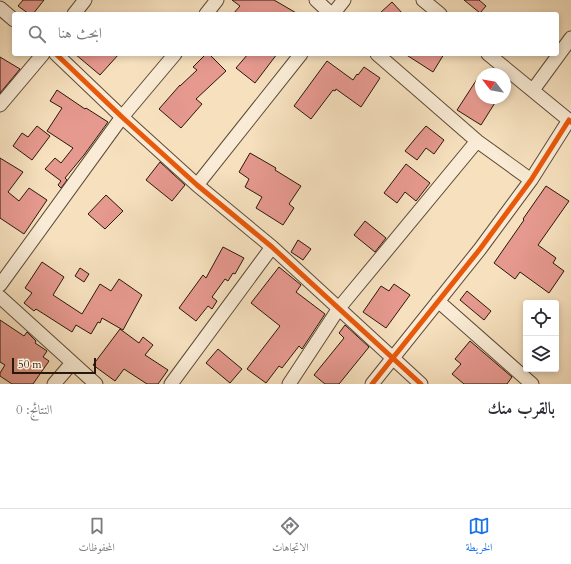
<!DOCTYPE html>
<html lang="ar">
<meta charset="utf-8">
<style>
:root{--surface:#fff;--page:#f7f7f7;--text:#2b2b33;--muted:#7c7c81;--line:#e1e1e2;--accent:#1a73e8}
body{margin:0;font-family:Cardo,Amiri,serif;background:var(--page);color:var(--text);direction:rtl}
.controls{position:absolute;right:12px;bottom:12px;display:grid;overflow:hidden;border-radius:4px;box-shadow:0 2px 6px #0003}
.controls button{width:36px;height:36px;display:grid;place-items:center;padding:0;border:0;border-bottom:1px solid var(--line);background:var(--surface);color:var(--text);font:20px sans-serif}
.compass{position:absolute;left:475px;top:68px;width:36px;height:36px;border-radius:50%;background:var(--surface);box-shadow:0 2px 6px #0003;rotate:301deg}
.scale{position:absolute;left:12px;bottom:10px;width:84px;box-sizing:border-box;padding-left:4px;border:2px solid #29180a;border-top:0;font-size:11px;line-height:14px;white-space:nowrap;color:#29180a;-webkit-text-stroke:3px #f9ebd5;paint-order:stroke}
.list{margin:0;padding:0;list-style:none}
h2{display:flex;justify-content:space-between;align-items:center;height:52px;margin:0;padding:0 16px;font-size:17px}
h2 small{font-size:13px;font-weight:400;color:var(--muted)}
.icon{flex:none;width:22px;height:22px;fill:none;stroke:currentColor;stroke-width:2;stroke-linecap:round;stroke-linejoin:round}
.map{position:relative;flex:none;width:571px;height:384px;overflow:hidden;direction:ltr}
.search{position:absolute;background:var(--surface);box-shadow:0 2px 6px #0003;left:12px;right:12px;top:12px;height:44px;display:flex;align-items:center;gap:10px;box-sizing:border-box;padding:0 14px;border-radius:4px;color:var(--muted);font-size:15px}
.sheet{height:124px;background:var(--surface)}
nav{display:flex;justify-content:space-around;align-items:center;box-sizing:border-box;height:56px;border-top:1px solid var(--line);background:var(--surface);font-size:11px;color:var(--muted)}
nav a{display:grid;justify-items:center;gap:2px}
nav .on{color:var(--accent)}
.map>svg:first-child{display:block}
.building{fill:#e6998f;stroke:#29180a}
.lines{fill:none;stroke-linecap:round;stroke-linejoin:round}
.minor-casing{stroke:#5c4a37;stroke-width:15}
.minor{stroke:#f9ebd5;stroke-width:13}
.cycleway-casing{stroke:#f9ebd5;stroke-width:8}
.cycleway{stroke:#e8590c;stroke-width:5}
</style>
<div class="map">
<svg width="571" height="384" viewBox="0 0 571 384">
<rect width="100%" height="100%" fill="#f6e0be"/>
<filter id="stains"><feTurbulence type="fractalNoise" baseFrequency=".005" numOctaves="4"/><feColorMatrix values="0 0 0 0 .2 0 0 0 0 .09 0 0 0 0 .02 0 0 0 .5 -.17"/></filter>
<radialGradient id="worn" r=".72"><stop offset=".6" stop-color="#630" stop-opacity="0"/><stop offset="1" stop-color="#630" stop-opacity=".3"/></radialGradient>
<path class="building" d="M23,0H44L33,14H29L18,6Z
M232,0H274L298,14H233L240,6Z
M464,0H479L486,6L480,13Z
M392,2L403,14H379Z
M75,54H119L100,75Z
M206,54H209L226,71L196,99L202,104L181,128L159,109L180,85V86L197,70L193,67Z
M248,54H277L255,83L236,68Z
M405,54H444L433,72Z
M0,57L20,69L0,93Z
M327,61L353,80L357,74L358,75L364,67L380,78L361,107L336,89L335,91L333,90L311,119L294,106Z
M481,73V98H498L481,125L457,110Z
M57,90L85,109L86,108L108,122L84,155L65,178L67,180L61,188L58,185L61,181L45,169L55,158L61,163L73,148L47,131L62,108L50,101Z
M37,126L50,136L32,160L13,146L22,133L28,137Z
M426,126L444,140L434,154L426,148L417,160L405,151L419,134Z
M250,153L276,168L275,170L301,186L289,204L294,208L283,225L256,208L262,197L245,187L249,179L239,172Z
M0,158L23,172L8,192L19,201L29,188L47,200L24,234L0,218Z
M160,162L185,185L172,201L146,180Z
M406,164L430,183L416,201L405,192L397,203L384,193Z
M546,186L569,201L538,245L556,258L553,263L564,271L549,293L520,272L515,279L494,263L524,220L523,219Z
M106,195L123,211L105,229L88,214Z
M365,221L386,238L375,252L354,235Z
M298,240L311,249L303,260L291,252Z
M223,247L244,258L235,274L233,273L228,281L225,279L212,297L217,301L212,309L208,306L196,321L179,308L203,275L206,278Z
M42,262L64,277L53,295L82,314L100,284L111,291L119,279L142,295L123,330L102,318L100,323L98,322L91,334L76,325L72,332L36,309L34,311L24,303L32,293L25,288Z
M279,267L301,285L296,292L325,314L302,349L299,346L282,368L279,366L266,383L247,369L280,326L251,303Z
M80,268L89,274L84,282L75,276Z
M394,284L410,295L386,328L363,312L381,286L389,291Z
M467,291L491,311L484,320L460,300Z
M0,320L24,336L27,332L36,341L35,343L47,351L43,357L49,361L33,384H12L0,376V373L5,365L0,362Z
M345,325L369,347L339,384H325L314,375L344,338L339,333Z
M120,329L139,343L143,337L153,345L145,355L168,370L158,384H147L124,369L115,381L93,365Z
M470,341L512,377L507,384H464L452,374L461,364L455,359Z
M218,349L242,369L230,383L206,363Z"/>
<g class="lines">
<g class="minor-casing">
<path id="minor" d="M316,0L331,14
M423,0L440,14
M0,8L14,20
M74,14L85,0
M206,14L217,0
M333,14L344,0
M56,54L122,117L197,185L272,247L421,384
M377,54L477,141L531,180
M488,54L571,122
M533,90L571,38
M0,105L43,54
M197,185L301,54
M0,285L122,117L175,54
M0,297L96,384
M438,301L532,384
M54,384L72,363
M171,384L272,247
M289,384L339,308L477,141
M372,384L480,249L531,180L569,120"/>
</g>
<use href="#minor" class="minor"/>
<g class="cycleway-casing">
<path id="cycleway" d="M56,54L122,117L197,185L272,247L421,384
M372,384L480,249L531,180L569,120L571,122"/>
</g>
<use href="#cycleway" class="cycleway"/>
</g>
<rect width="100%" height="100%" filter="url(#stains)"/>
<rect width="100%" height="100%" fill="url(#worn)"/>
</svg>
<div class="controls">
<button><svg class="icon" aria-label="locate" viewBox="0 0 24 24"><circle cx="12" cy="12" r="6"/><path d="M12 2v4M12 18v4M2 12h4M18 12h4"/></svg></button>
<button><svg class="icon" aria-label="layers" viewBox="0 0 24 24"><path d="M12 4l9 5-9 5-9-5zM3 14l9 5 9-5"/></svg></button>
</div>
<svg class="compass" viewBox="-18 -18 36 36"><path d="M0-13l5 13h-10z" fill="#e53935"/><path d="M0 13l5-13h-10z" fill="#7c7c81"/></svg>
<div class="scale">50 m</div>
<div class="search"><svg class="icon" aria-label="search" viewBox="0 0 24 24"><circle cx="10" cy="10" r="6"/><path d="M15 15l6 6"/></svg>ابحث هنا</div>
</div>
<section class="sheet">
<h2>بالقرب منك<small>النتائج: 0</small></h2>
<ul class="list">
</ul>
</section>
<nav>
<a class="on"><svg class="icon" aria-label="map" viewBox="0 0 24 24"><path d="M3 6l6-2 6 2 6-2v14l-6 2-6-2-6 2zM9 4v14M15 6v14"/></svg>الخريطة</a>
<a><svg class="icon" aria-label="directions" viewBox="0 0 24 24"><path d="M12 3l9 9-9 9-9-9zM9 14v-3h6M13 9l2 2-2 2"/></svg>الاتجاهات</a>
<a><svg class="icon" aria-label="saved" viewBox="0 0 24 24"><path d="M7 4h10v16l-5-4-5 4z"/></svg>المحفوظات</a>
</nav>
